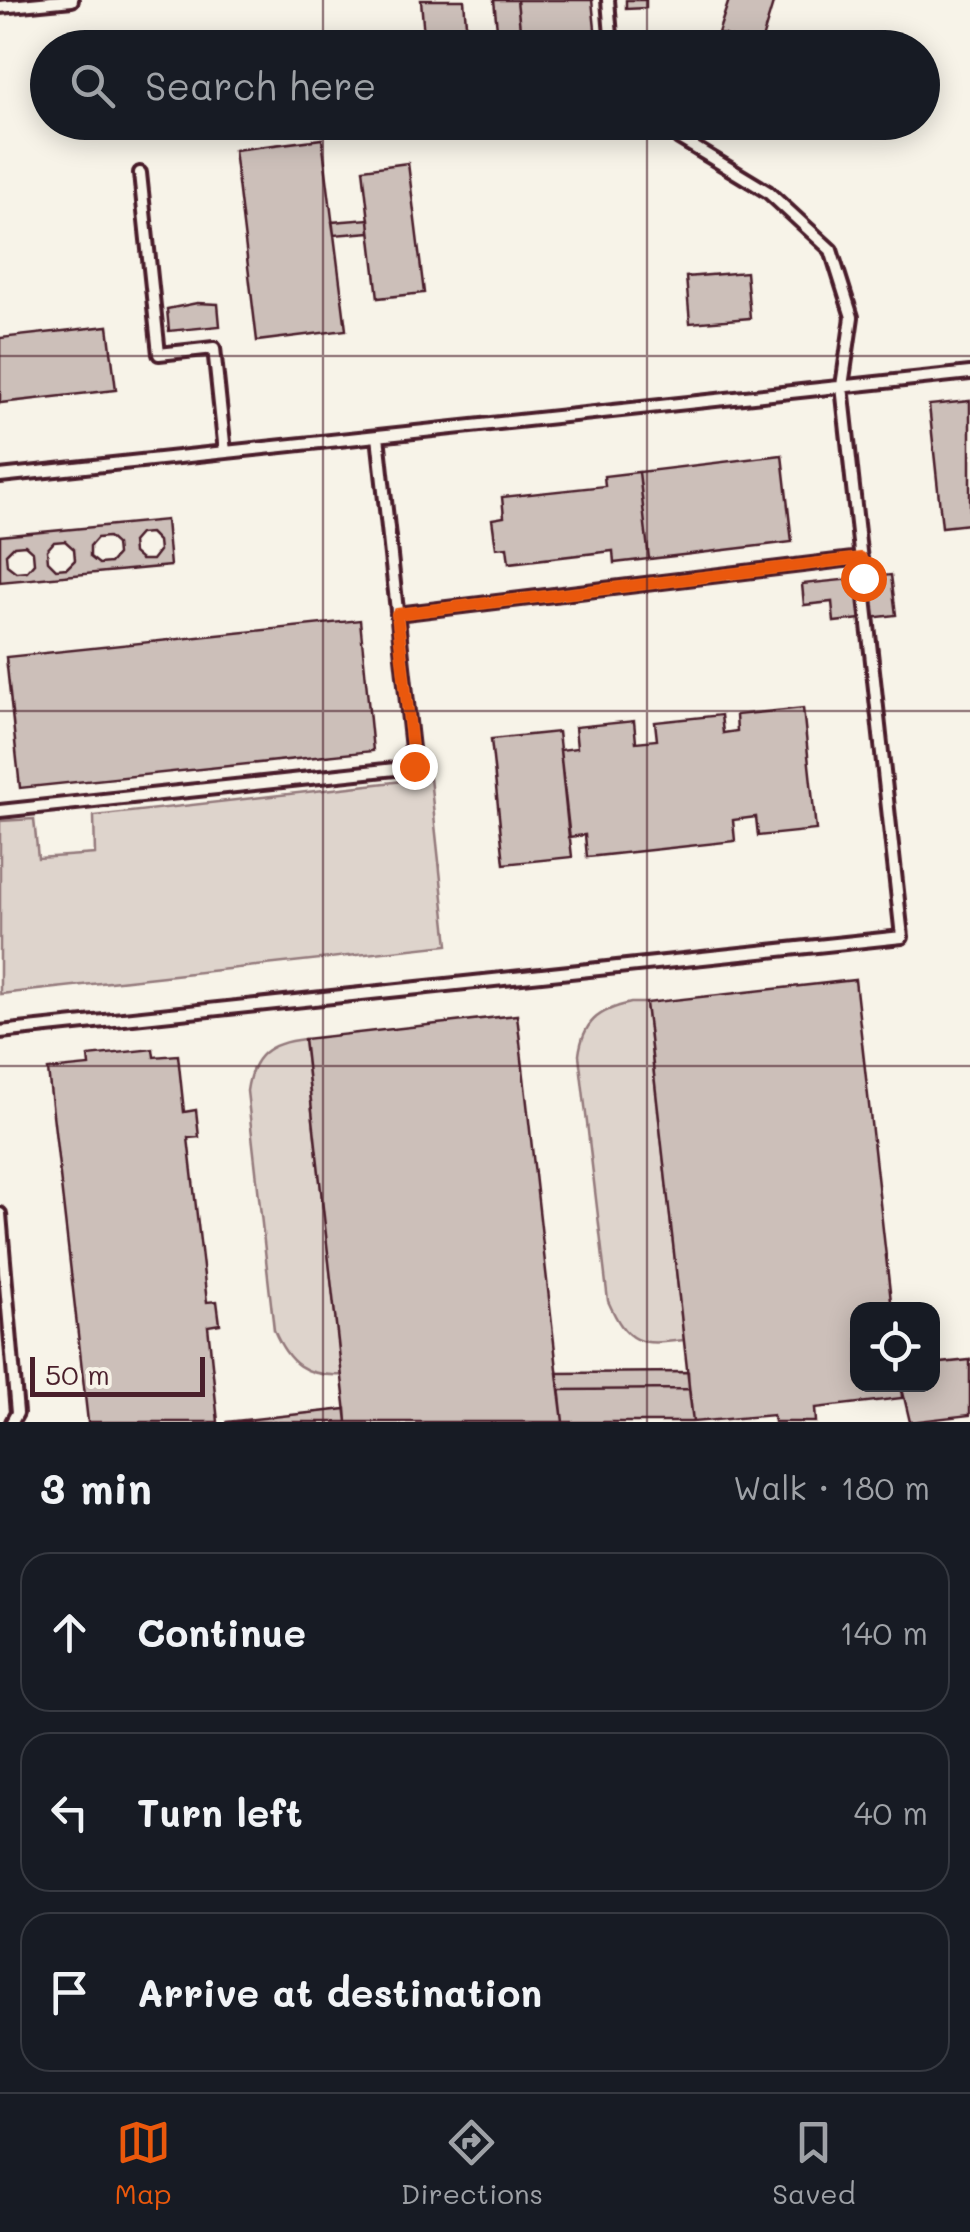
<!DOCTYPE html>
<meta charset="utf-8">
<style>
:root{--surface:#171b24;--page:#242831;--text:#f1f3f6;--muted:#9ea1a6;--line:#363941;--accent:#ea580c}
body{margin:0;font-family:Mali,sans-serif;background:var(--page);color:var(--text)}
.controls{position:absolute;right:30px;bottom:30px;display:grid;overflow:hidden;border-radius:20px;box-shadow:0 5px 25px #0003}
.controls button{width:90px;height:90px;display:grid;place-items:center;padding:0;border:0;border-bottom:2px solid var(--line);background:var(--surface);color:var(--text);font:50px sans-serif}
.scale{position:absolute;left:30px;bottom:25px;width:175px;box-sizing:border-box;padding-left:10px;border:5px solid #4a1f2b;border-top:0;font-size:28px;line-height:35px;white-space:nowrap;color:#4a1f2b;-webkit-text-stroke:8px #f7f3e8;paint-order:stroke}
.stop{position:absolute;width:30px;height:30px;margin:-22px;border:8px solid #ea580c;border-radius:50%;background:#fff}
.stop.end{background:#ea580c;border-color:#fff;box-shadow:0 2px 10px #0008}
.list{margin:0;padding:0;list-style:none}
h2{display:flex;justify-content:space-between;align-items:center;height:130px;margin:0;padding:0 40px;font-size:42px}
h2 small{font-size:32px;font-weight:400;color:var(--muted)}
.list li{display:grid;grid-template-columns:65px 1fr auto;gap:30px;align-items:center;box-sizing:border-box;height:160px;margin:0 20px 20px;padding:0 20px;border:2px solid var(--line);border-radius:30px}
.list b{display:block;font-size:38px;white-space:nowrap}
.list em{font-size:32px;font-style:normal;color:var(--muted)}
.icon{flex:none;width:55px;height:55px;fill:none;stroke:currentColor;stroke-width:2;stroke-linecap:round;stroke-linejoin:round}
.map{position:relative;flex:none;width:970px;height:1422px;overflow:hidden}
.search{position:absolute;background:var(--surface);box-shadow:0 5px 25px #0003;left:30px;right:30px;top:30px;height:110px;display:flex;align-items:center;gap:25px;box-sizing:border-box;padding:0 35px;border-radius:55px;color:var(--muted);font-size:38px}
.sheet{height:670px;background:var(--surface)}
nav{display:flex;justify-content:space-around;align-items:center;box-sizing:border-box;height:140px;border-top:2px solid var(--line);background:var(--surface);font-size:28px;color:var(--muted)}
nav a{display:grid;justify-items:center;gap:5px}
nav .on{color:var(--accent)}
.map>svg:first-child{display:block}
.green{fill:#ded4cc;stroke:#947a7c;stroke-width:2.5}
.building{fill:#ccbfb9;stroke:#4a1f2b;stroke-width:2.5;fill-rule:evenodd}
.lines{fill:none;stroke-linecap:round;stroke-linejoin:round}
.lane-casing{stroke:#4a1f2b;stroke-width:18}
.lane{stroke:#f7f3e8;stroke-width:10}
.route{stroke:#ea580c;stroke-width:12}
.grid{fill:none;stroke:#4a1f2b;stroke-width:2.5;stroke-opacity:0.55}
</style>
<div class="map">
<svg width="970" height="1422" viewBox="0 0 970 1422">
<rect width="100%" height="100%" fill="#f7f3e8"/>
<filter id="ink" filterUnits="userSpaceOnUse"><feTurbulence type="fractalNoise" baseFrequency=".01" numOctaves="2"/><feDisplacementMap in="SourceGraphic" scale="20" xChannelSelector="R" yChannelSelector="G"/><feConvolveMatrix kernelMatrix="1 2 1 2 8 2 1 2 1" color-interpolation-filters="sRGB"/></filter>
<g filter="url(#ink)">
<path class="green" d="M430,778L448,945L0,994V821L34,819L38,858L95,854L94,816Z
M631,1003H646L684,1340C638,1346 627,1344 608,1301L579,1055C583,1022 598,1010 631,1003Z
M304,1039L342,1375C305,1377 288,1363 274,1330L247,1091C252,1055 268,1043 304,1039Z"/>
<path class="building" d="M421,0H464L468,48H425Z
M494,0H517L522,48H499Z
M517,0H592L597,48H522Z
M626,0H646V8L626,9Z
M729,0H774L760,46L718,33Z
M391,41L392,48H333Z
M322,139L346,330L257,341L234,150Z
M408,163L424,293L378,298L363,169Z
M369,219L370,232L334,235L332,222Z
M746,272L750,318L690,323L686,277Z
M197,303L218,304L220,326L169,331L167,309Z
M108,326L116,390L0,403V338Z
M970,401V524L942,527L929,405Z
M782,455L792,542L649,559L639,472Z
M639,472L649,559L614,563L613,551L509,563L507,547L496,548L492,519L504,517L502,497L605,486L604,476Z
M166,520L170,566L0,582V536ZM150,533L158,541L159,551L152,560H141L133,553L132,542L139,534ZM108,537L116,544L117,555L110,563L99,564L90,557V546L97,538ZM65,541L74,549L75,560L67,568L56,569L48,561L47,550L54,542ZM25,545L33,552L34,563L27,571L16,572L7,565L6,554L14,546Z
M891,575L896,615L834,622L832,602L804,605L802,584Z
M360,620L373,751L20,788L6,657Z
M803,708L816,830L758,836L756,817L733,820L735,841L587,857L585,835L569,837L560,750L577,748L575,727L634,721L636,742L657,740L655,722L721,715L723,733L737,731L736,715Z
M558,732L572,857L504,864L491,739Z
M855,980L892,1310H858V1384H901L902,1398L815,1408L816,1422H774L773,1415L693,1422L646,1003Z
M517,1015L563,1422H347L304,1039Z
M153,1049L154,1057L178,1055L184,1112L196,1110L199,1137L188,1138L207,1302L217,1301L220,1324L208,1326L218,1422H88L48,1070L89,1066L88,1056Z
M970,1360V1415L910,1422L901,1384H932V1364Z
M688,1372L689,1389L559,1390L557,1373Z
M689,1389L693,1422H563L559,1390Z
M346,1409L347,1422H226Z"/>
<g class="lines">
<g class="lane-casing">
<path id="lane" d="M608,0L612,48
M0,7L72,0
M140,173L159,354L214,348L225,452
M0,476L970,373
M397,614L861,558
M0,811L414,767L378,436
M0,1032L902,937L842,386L852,317L831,250L768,192L679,138L668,122
M0,1214L17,1413L12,1422"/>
</g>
<use href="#lane" class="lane"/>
</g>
</g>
<g class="lines" filter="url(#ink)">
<path class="route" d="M414,766L397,614L861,558L863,578"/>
</g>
<path class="grid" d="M323,0V48M647,0V48M323,122V1422M647,122V1422M0,356H970M0,711H970M0,1066H970"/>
</svg>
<div class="controls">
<button><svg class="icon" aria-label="locate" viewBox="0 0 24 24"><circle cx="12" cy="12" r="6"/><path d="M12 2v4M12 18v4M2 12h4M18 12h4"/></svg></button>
</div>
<div class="scale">50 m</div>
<div class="stop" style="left:863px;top:578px"></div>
<div class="stop end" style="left:414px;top:766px"></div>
<div class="search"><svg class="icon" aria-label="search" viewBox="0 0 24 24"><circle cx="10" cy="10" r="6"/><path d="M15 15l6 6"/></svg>Search here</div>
</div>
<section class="sheet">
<h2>3 min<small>Walk · 180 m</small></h2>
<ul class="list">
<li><svg class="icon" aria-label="ahead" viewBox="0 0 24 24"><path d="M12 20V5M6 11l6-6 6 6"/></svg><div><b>Continue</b></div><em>140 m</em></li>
<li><svg class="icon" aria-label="left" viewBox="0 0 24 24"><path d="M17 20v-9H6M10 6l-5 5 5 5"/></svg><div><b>Turn left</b></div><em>40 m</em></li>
<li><svg class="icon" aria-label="arrive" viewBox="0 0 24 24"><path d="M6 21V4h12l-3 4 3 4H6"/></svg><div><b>Arrive at destination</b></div></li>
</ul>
</section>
<nav>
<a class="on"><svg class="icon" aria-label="map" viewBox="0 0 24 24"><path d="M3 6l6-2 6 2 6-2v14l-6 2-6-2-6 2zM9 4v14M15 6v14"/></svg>Map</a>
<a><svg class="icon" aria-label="directions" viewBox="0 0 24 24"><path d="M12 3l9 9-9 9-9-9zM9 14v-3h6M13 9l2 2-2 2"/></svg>Directions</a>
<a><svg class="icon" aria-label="saved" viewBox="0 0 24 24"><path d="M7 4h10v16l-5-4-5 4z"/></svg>Saved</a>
</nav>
